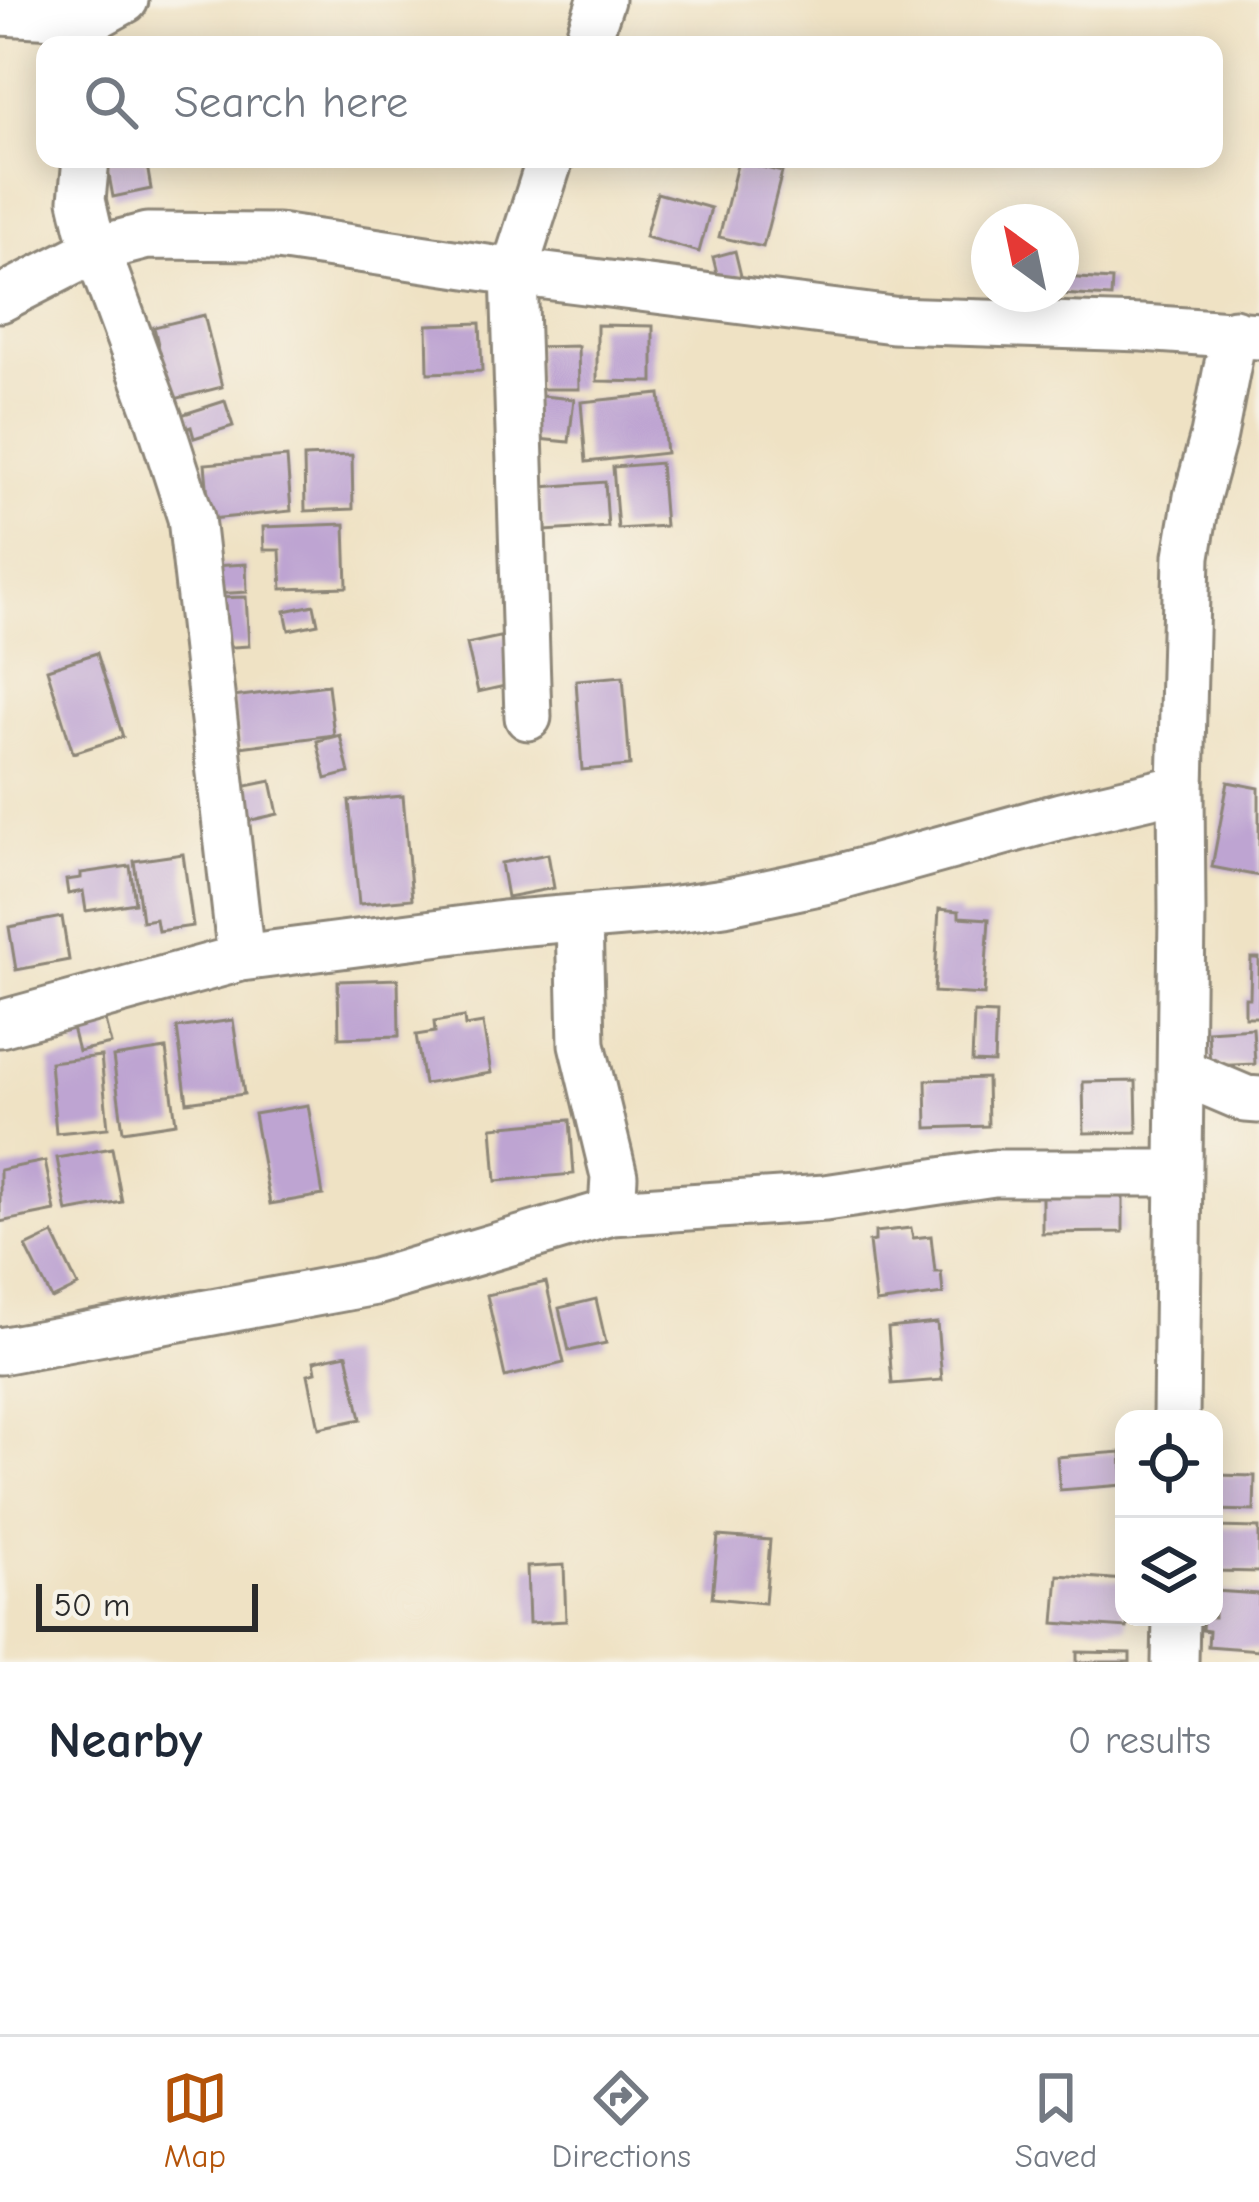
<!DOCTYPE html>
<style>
:root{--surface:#fff;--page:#f6f6f7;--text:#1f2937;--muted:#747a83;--line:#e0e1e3;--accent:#b45309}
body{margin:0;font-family:"Comic Neue",sans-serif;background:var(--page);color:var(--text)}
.controls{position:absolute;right:36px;bottom:36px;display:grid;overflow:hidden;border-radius:24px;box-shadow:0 6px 30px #0003}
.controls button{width:108px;height:108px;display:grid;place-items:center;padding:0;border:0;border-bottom:3px solid var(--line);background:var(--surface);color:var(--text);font:60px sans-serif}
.compass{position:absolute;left:971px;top:204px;width:108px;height:108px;border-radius:50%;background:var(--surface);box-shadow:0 6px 30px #0003;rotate:327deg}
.scale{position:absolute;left:36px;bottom:30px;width:222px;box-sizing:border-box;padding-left:12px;border:6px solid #2b2b2b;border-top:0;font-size:33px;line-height:42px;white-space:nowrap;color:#2b2b2b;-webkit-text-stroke:9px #f7f3e8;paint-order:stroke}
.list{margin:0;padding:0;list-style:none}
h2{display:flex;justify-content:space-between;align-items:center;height:156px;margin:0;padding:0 48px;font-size:51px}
h2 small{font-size:39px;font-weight:400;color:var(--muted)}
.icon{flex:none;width:66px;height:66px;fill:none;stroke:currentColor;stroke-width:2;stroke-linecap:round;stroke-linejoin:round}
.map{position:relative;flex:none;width:1259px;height:1662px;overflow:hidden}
.search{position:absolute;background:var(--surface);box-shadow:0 6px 30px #0003;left:36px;right:36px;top:36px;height:132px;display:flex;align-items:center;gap:30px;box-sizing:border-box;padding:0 42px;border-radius:24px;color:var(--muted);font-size:45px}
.sheet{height:372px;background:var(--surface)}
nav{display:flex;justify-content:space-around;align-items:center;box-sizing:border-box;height:168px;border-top:3px solid var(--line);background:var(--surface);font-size:33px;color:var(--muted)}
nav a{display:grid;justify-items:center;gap:6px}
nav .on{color:var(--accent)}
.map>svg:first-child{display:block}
.building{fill:#bea4d2}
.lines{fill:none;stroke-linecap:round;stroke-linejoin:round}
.minor-casing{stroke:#8d8678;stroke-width:51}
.minor{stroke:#fff;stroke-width:45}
</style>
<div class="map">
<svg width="1259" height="1662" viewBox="0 0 1259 1662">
<rect width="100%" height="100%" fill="#f7f3e8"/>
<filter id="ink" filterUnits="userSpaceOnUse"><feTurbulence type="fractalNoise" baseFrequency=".00833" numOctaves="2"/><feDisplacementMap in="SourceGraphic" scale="24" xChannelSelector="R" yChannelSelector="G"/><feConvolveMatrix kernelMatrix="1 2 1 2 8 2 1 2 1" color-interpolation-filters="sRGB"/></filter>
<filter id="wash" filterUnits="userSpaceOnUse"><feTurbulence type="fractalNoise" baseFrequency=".004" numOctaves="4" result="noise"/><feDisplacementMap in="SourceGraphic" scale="48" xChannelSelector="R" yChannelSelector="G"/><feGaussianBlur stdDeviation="2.7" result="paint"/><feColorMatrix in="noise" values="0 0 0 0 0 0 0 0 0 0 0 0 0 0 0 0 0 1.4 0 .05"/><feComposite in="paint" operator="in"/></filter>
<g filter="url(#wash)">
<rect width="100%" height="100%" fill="#efe2c4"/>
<g id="blocks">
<path class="building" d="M106,159H146L151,189L113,197Z
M738,161L782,172L763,247L719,237Z
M657,193L711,208L699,252L645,237Z
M735,251L741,276L719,282L713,257Z
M1061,277L1112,280L1111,297L1061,294Z
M204,315L222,387L171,400L154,327Z
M480,323L482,371L428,373L427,325Z
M597,325L653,326V382L597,381Z
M578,346L579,389H537V347Z
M660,394L666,453L586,462L581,402Z
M532,395L574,399L569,442L528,438Z
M225,401L233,426L194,438L191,427L182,430L178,416Z
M352,455L353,509L305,511L304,457Z
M287,457L291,511L210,519L205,464Z
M660,463L665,526L618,529L613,467Z
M605,482L608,527L545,531L542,487Z
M345,524L347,587L282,589L280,550H264L263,527Z
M246,564L247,592L214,594L213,566Z
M246,597L249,646L217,648L215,598Z
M314,605L318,624L289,630L285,611Z
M513,634L523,682L478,692L467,644Z
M97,653L123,737L73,753L47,669Z
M623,676L630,766L582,770L576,680Z
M328,685L334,735L240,747L233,697Z
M340,735L349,773L326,779L317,741Z
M271,781L278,814L234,824L227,790Z
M1228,782L1259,788V876L1212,867Z
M403,796L412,899L359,904L349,801Z
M183,854L193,926L158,931L156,919L142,921L134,861Z
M548,854L554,888L507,897L501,863Z
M130,866L135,903L86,911L83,891L68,894L66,880L81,878V873Z
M939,909L959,911V917L989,919L984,995L934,992Z
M62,917L69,960L16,970L9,927Z
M1251,958H1259V1017H1245V998H1250Z
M398,979L399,1036L339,1038L338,981Z
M103,1013L111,1044L78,1051L70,1020Z
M974,1013L996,1014L994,1063L972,1062Z
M464,1017L465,1026L483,1023L491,1073L424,1084L416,1035L435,1032L434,1022Z
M233,1020L244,1094L187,1102L177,1028Z
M1253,1028L1255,1064L1210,1066L1208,1031Z
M166,1049L176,1123L123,1131L113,1057Z
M101,1056L108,1128L56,1133L50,1062Z
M987,1078L988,1126L927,1128L926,1080Z
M1136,1081L1137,1132L1084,1133L1083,1082Z
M308,1105L323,1195L270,1204L254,1114Z
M570,1120L574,1174L496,1181L492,1127Z
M112,1148L122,1202L67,1212L57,1158Z
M45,1161L55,1211L0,1222V1170Z
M1123,1184V1232L1042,1233V1185Z
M911,1228L913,1238L931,1236L935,1272H941L943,1294L876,1303L869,1242L875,1241V1232Z
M53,1234L78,1286L52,1299L26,1247Z
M546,1282L564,1363L505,1377L487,1295Z
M596,1299L606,1343L569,1351L559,1308Z
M937,1323L942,1380L892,1384L888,1328Z
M347,1354L361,1419L319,1428L308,1374L316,1372L314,1361Z
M1121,1452L1123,1485L1060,1490L1057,1457Z
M1214,1475L1255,1476L1254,1511L1214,1510Z
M1214,1527L1259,1528V1572L1214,1571Z
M718,1536L770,1540L765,1603L712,1598Z
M564,1565L566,1621L529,1623L527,1567Z
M1058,1575L1124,1580V1617H1128L1127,1628L1054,1623Z
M1214,1591L1259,1594V1650L1208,1646L1209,1631L1202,1630L1203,1617H1214Z
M1077,1652L1130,1653V1662H1077Z"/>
</g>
</g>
<g filter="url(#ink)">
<use href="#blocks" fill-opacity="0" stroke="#8d8678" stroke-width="3"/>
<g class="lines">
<g class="minor-casing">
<path id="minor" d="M0,12L94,17L125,0
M586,45L601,0
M86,159L82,200L88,226L159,419L191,518L241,958
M0,299L97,249L147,236L278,237L514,272L893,320L1142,328L1259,336
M528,717L514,272L550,159
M579,918L582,1044L614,1176L612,1212
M0,1024L241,958L503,924L670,910L724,902L833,879L1061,816L1181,788
M1180,1071L1246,1099L1259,1100
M0,1351L375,1282L612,1212L825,1198L994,1173H1178
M1176,1419L1182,912L1181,788L1187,556L1197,497L1214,435L1234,332
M1175,1662L1176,1617"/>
</g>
<use href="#minor" class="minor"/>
</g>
</g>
</svg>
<div class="controls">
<button><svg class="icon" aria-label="locate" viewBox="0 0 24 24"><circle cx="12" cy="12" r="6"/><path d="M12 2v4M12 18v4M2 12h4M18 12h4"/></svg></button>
<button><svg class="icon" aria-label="layers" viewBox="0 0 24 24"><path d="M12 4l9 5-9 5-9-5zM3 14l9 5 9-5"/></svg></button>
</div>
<svg class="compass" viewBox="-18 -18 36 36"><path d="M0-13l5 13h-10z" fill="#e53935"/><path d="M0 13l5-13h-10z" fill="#747a83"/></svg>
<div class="scale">50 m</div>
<div class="search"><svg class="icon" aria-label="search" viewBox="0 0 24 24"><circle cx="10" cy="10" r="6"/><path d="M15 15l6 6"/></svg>Search here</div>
</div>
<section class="sheet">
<h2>Nearby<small>0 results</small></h2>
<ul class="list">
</ul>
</section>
<nav>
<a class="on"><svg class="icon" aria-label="map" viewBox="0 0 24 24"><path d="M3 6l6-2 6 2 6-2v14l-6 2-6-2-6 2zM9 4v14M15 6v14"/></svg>Map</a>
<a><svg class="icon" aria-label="directions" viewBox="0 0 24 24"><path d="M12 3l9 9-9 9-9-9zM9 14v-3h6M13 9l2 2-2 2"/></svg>Directions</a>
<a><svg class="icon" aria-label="saved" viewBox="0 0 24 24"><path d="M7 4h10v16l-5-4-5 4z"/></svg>Saved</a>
</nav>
